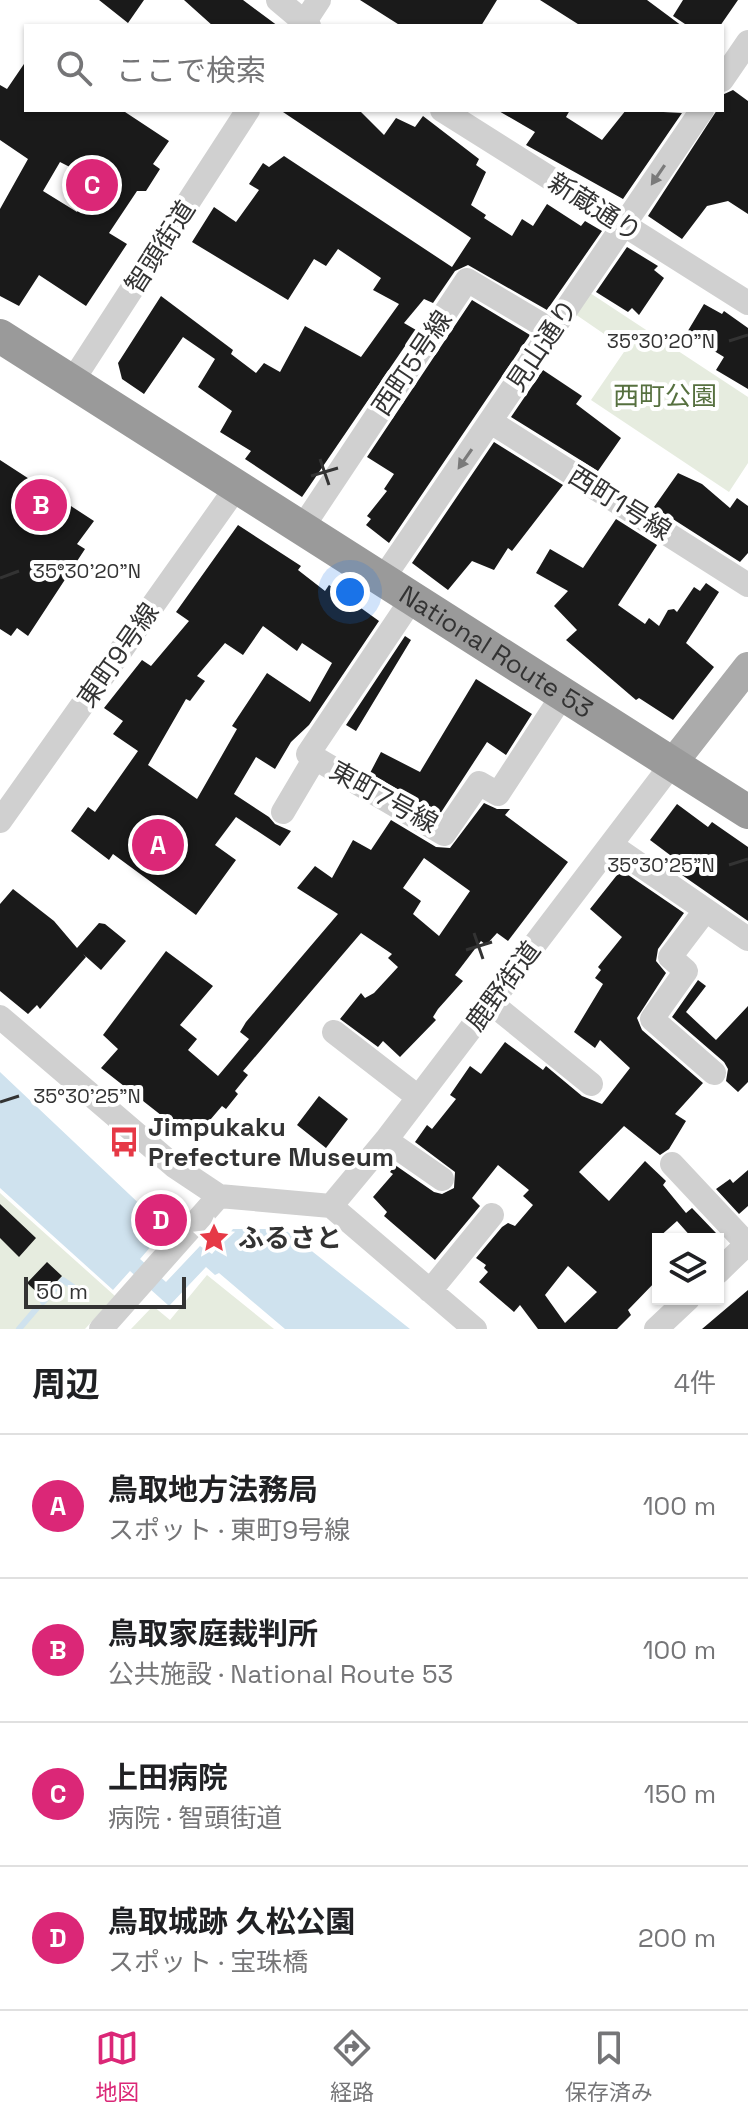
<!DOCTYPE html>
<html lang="ja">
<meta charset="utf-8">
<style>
:root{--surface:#fff;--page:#f2f2f2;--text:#202124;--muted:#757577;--line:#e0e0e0;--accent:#db2777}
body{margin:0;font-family:"Space Grotesk","Noto Sans JP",sans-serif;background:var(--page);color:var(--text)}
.controls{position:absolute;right:24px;bottom:24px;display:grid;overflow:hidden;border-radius:0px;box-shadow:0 2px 6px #0004}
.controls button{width:72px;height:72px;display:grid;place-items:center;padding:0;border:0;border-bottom:2px solid var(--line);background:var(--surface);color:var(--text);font:40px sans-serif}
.scale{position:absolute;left:24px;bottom:20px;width:162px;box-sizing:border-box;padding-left:8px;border:4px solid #333;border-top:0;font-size:22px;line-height:28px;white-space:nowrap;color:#333;-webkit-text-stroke:6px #fff;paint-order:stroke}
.you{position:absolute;left:350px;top:592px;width:28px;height:28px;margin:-20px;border:6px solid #fff;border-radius:50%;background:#1a73e8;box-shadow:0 0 0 12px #1a73e833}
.badge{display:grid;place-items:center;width:52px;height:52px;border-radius:50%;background:var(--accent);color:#fff;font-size:26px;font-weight:700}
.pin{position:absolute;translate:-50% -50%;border:4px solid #fff;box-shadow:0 2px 8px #0006}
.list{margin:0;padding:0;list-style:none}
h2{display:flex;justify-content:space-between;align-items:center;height:104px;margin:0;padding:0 32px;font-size:34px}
h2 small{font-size:26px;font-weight:400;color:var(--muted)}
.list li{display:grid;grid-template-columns:52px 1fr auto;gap:24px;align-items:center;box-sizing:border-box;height:144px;padding:0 32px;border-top:2px solid var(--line)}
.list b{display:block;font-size:30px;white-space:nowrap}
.list p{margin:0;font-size:26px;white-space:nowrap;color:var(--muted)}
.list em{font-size:26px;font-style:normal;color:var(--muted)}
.icon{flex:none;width:44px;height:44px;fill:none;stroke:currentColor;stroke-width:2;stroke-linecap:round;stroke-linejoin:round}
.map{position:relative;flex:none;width:748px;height:1329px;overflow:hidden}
.search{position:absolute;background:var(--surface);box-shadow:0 2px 6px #0004;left:24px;right:24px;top:24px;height:88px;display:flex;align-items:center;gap:20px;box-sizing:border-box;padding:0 28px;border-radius:0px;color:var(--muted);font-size:30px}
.sheet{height:680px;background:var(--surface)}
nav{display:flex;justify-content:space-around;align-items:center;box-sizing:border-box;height:112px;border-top:2px solid var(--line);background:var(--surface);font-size:22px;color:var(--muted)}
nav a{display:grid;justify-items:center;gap:4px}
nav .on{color:var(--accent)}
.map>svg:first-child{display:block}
.green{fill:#e6ecdf}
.water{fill:#cfe2ee}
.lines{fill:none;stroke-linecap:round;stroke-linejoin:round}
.stream{stroke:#cfe2ee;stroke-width:6}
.building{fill:#1a1a1a;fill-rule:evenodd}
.minor{stroke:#d0d0d0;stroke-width:24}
.major{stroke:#ababab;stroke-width:30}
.highway{stroke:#9a9a9a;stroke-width:34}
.oneway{fill:#7a7a7a}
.ticks{fill:none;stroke:#333;stroke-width:3}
.labels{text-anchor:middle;stroke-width:8;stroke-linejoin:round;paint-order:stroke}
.street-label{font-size:26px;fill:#333;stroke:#fff}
.park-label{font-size:26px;fill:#56703f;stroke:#fff}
.poi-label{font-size:26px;font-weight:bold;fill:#333;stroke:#fff;text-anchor:start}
.ticks-label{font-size:20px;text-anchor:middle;fill:#333;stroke:#fff;stroke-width:8;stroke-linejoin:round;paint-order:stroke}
</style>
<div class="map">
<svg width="748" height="1329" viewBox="0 0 748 1329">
<rect width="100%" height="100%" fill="#fff"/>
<path class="green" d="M590,293L748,397V463L729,492L591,400L626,349L575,314Z
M0,1193L115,1296L85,1329H0Z
M207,1275L274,1329H131L153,1306L170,1320Z"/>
<path class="water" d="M0,1072L166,1229L140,1259L166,1282L200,1246L212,1254L233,1229H284L410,1329H285L219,1273L215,1275L206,1267L169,1306L130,1271L113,1290L0,1188Z"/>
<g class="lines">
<path class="stream" d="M43,1302L63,1280L73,1287
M19,1329L37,1308"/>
</g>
<path class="building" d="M99,0H144L128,23Z
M184,0H243L278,26H213Z
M360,0H497L481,26H401Z
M540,0H647L682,26H581Z
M683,0H738L720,26H688L673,16Z
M26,61V110H122L169,141L153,164L160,169L146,191H137L109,233L127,244L86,306L39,275L19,306L0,296V209L28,159L0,140V85L7,89ZM60,162L97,181L77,212L43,191Z
M733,90L748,101V214L728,201L707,206L682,239L648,216L717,110H722V95Z
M280,110H359L384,135L396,118L415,127L423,116L479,159L476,165L486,172L471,205L486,215L484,218L512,236L522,219L533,226L547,204L581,226L585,221L602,231L547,310L468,265L455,271L433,303L424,299L404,323L416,330L302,497L245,459L251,451L220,432L232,411L198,387L215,359L183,337L144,394L122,379L118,363L161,296L233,350L231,354L256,373L264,363L280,372L305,326L361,357L399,304L373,290L381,278L338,249L326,266L314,259L288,300L192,242L214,207L236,222L259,190L249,184L263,163L269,167L284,156L452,267L471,238Z
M497,110H570L566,117L602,140L626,110L682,113L623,199L526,145L535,132Z
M627,247L658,266L654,270L664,278L639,315L632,308L628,312L596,292Z
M472,300L530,335L389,543L366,525L371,519L367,516L387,491L384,489L394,474L367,457Z
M704,304L722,314L724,311L748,328V389L716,370L724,357L686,334Z
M543,370L582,396L576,404L621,438L598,471L511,417Z
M494,442L563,485L512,551L508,548L494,570L472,561L448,590L412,563Z
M0,460L94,521L77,544L85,549L28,636L17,628L11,636L0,629Z
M678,473L702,484L730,508L737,498L748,506V553L740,562L654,507Z
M616,519L657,545L618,605L645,624L649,618L659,626L668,610L674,609L677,612L694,587L700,591L706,583L719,592L686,643L714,667L673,720L639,698L636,700L566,640L577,630L554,606L568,591L536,573L550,549L583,568Z
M238,525L301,566L298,570L325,591L329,585L379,621L309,725L291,742L275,769L256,757L234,794L269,817L275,824L291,831L280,846L236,817L215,845L236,860L196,915L113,854L109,860L71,831L88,807L95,812L138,751L113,734L123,721L104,708L142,660L151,666L189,621L176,612ZM263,626L297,651L302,643L332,663L310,702L267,673L232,726L237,729L197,799L148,765L186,699L190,701L205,681L197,676L225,643L243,655Z
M405,636L411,640L356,731L346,725Z
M476,679L532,714L506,755L487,742L440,814L370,773L381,752L420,772Z
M484,803L497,809H510L505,815L568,862L508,941L497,933L486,945L481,941L455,975L463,981L438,1009L433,1017L436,1020L400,1057L383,1041L378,1047L340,1019L361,993L365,998L374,993L398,967L388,958L392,954L361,933L243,1071L248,1075L235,1091L238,1094L226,1109L222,1106L199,1133L185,1121L174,1134L161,1124L166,1119L101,1068L118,1049L103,1035L166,951L213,986L180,1025L197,1039L188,1050L218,1076L249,1039L240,1032L246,1022L338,914L297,888L315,866L332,878L353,840L371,850L391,820L436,847L450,848ZM424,858L470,891L439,936L413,914L421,901L403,888Z
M677,804L708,827L712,822L748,847V921L669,866L674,858L650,840Z
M621,870L684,913L658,949L656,961L666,973L637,1018L642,1030L703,1083L675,1114L686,1121L669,1149L660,1155L624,1126L579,1172L609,1201L645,1161L666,1181L663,1185L686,1213L692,1208L716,1233L707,1239H693L677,1221L658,1238V1279L628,1310L631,1315L617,1329H538L520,1305L514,1312L479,1282L488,1272L484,1268L486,1265L476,1258L502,1227L508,1223L515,1226L533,1205L523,1196L529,1190L498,1165L472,1198L480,1206L435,1260L384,1216L387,1212L373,1197L393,1174L390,1172L395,1165L434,1192L442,1194L454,1188L455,1172L415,1142L427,1125L432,1129L456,1099L450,1095L470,1066L481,1074L505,1042L543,1070L546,1066L582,1096L602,1104L630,1068L600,1040L595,1048L574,1032L603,984L595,978L601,970L598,967L622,937L590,909ZM568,1266L597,1292L565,1323L545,1295Z
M13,889L54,921L77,948L99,923L105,924L126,941L101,970L83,954L86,957L40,1009L37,1005L28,1014L0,991V904Z
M698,980L706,986L686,1012L716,1040L748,1006V1082L738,1092L726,1081L728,1069L724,1062L672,1017Z
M319,1096L348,1119L326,1148L297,1125Z
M748,1170V1206L739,1214L716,1189L730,1179L733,1183Z
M0,1204L36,1238L19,1257L0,1238Z
M47,1262L62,1276L42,1297L27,1283Z
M748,1290V1329H702Z"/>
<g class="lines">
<path class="minor" d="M278,0L309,26
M302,26L319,0
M722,80L748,42
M442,110L748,303
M71,383L248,110
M491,422L748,585
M302,528L467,280L551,330
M382,580L702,110
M412,599L308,754L315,758L444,834L479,783L498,794L564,693
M283,812L315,758
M0,821L236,488
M611,845L748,939
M705,911L670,957L686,971L652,1019L714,1073
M491,1003L591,1084
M0,1017L174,1166L219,1196L331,1206L475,1329
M334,1032L418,1097
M386,1140L442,1179
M672,1164L747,1244
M331,1206L386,1140L672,764
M718,1272L748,1243
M430,1291L492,1215
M101,1329L219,1196
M656,1329L688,1299"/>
<path class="major" d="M672,764L748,667"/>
<path class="highway" id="s1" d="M0,336L748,812"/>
</g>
<defs><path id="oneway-solid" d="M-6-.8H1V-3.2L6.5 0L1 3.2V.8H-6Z" transform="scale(2)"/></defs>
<g class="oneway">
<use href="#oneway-solid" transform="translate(658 175) rotate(124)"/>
<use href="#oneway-solid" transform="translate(465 459) rotate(125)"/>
</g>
<path class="ticks" d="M729,341L748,335M320,459L329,485M311,476L338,468M0,578L19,571M729,865L748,859M474,933L483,959M466,950L492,942M0,1102L19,1096"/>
<defs>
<g id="bus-bare" transform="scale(2.4)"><path d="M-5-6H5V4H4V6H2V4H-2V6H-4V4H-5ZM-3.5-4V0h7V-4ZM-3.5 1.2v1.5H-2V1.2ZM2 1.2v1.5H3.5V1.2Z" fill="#e63946" stroke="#fff" stroke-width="2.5" paint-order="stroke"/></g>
<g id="sight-bare" transform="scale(2.4)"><path d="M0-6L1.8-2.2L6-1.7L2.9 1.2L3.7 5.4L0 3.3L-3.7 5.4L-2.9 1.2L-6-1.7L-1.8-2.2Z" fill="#e63946" stroke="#fff" stroke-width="2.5" paint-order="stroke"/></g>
</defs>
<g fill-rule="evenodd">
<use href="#bus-bare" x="124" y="1142"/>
<use href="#sight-bare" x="214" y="1238"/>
</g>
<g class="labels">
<g class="street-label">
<text transform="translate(595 207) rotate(32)" y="9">新蔵通り</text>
<text transform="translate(160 247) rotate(-57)" y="9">智頭街道</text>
<text transform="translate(542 345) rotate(-56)" y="9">見山通り</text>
<text transform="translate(412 363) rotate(-56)" y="9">西町5号線</text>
<text transform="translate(620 503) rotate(32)" y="9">西町1号線</text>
<text dy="9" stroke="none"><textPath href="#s1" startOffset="588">National Route 53</textPath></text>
<text transform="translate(118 655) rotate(-55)" y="9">東町9号線</text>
<text transform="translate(384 797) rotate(29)" y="9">東町7号線</text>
<text transform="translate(503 986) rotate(-53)" y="9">鹿野街道</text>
</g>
<g class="park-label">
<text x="665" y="405">西町公園</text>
</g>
<g class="poi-label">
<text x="148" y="1136">Jimpukaku<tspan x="148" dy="30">Prefecture Museum</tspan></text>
<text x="238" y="1247">ふるさと</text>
</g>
</g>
<g class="ticks-label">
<text x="661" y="348">35°30'20"N</text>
<text x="87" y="578">35°30'20"N</text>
<text x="661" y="872">35°30'25"N</text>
<text x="87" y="1103">35°30'25"N</text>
</g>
</svg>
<div class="controls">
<button><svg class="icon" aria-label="layers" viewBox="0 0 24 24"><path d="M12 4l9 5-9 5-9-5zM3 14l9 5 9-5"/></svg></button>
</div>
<div class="scale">50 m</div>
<div class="you"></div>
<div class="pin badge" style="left:158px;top:845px">A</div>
<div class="pin badge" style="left:41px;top:505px">B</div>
<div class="pin badge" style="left:92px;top:185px">C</div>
<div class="pin badge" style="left:161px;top:1220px">D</div>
<div class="search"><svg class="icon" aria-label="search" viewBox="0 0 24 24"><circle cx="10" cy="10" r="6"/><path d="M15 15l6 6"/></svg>ここで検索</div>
</div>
<section class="sheet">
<h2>周辺<small>4件</small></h2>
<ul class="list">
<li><span class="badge">A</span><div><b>鳥取地方法務局</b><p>スポット · 東町9号線</p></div><em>100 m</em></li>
<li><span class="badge">B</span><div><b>鳥取家庭裁判所</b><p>公共施設 · National Route 53</p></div><em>100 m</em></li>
<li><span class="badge">C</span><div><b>上田病院</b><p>病院 · 智頭街道</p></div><em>150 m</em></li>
<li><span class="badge">D</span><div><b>鳥取城跡 久松公園</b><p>スポット · 宝珠橋</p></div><em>200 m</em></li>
</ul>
</section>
<nav>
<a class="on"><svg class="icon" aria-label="map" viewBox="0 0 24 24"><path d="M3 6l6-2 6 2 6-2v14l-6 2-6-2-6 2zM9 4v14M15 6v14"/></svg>地図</a>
<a><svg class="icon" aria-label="directions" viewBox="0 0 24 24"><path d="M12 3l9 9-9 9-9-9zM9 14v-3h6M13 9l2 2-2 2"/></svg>経路</a>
<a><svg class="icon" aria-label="saved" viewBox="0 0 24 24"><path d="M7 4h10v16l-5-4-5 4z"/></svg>保存済み</a>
</nav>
